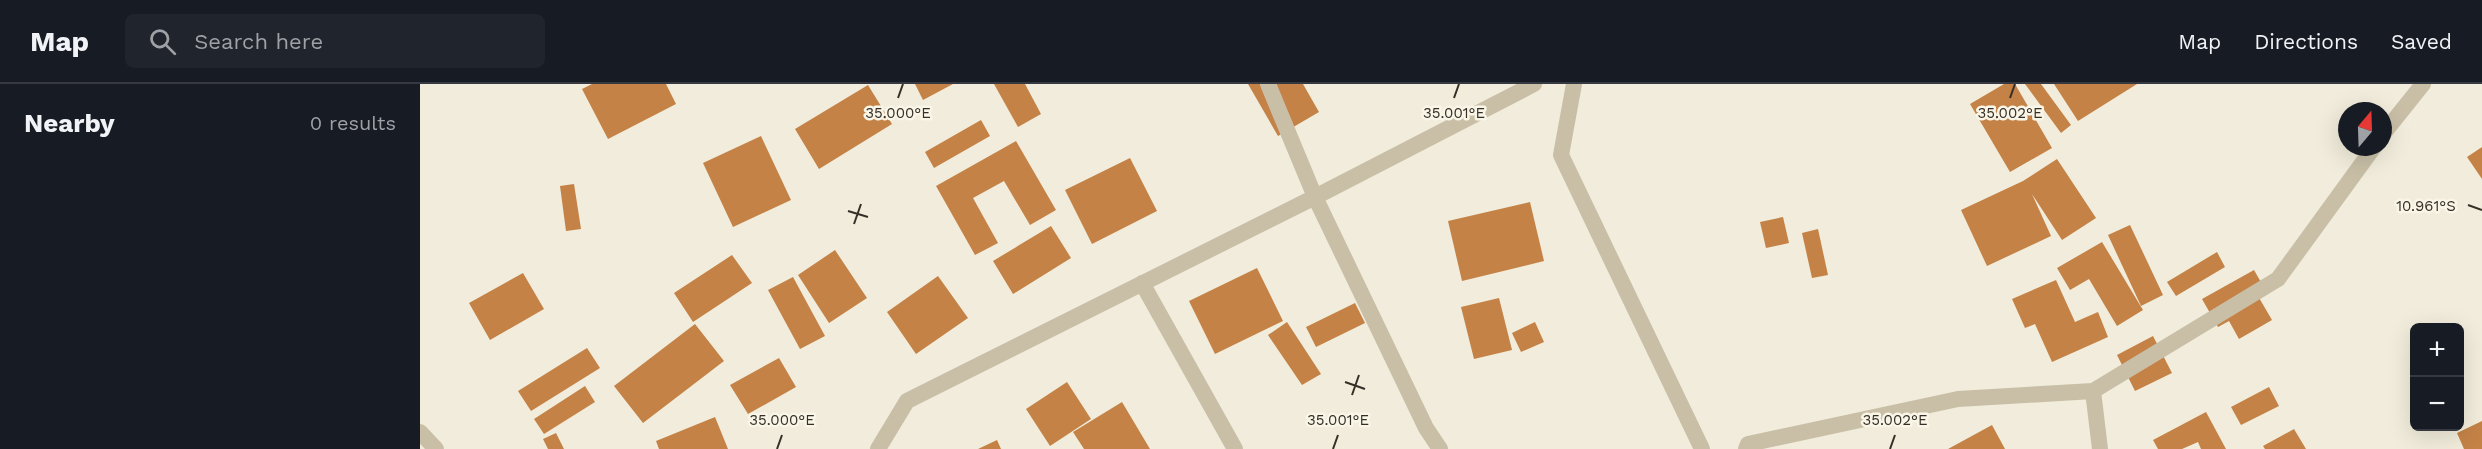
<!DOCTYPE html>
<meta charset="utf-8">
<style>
:root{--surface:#171b24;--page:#20242c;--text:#f1f3f6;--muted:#9ea1a6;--line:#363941}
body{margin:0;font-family:"Work Sans",sans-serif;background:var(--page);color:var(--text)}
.controls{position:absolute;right:18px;bottom:18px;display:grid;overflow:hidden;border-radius:9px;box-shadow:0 6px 24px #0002}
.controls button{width:54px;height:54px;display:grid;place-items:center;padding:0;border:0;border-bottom:2px solid var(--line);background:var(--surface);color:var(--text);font:30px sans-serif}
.compass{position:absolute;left:1918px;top:18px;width:54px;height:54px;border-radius:50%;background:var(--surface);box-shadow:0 6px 24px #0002;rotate:19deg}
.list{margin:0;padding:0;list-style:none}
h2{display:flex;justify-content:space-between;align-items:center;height:78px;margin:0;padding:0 24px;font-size:26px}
h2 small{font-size:20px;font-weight:400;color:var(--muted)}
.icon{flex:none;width:33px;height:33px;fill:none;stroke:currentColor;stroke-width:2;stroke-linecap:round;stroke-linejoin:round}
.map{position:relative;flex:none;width:2062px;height:365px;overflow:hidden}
header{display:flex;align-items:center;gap:36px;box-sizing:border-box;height:84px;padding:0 30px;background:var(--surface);border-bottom:2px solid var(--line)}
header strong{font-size:28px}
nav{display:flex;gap:33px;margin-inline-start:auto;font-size:21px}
.search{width:420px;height:54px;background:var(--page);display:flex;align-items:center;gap:15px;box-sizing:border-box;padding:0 21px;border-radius:9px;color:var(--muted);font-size:22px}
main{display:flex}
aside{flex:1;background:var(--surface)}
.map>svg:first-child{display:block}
.building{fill:#c48246}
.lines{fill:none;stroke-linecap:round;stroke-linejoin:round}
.minor{stroke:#c9bfa7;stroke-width:16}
.ticks{fill:none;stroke:#362f28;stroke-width:2}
.ticks-label{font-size:15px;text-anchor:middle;fill:#362f28;stroke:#f9f5e7;stroke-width:5;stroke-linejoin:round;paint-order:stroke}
</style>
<header>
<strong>Map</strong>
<div class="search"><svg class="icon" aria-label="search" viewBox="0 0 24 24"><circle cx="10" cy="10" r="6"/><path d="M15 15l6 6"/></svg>Search here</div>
<nav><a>Map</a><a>Directions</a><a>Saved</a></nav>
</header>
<main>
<aside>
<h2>Nearby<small>0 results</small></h2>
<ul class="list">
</ul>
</aside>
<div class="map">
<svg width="2062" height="365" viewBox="0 0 2062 365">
<rect width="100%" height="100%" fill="#f1ecdb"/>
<path class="building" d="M172,0H246L256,20L188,55L162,5Z
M495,0H533L503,16Z
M574,0H605L621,30L598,43Z
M828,0H883L899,28L858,52Z
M1584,0H1595L1632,64L1590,88L1550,20Z
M1605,0H1621L1651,41L1641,49Z
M1634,0H1717L1658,37Z
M448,1L472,40L399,85L375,45Z
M561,36L570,52L514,84L505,68Z
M341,52L371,116L313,143L283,79Z
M596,57L636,126L610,141L584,97L553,114L578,159L555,171L516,102Z
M2062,63V95L2047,73Z
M710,74L737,127L672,160L645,106Z
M1637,75L1676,134L1642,156L1612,110L1631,152L1567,182L1541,126L1603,97Z
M154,100L161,145L146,147L140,102Z
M1110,118L1124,177L1042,197L1028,137Z
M1363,133L1369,159L1346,164L1340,138Z
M1710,141L1743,211L1721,222L1688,151Z
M631,142L651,174L593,210L573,177Z
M1398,145L1408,191L1392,194L1382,149Z
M1682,158L1723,226L1697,242L1669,195L1650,206L1637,184Z
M415,166L447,214L409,239L378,191Z
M1797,168L1805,183L1756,212L1747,198Z
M312,171L332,199L273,238L254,209Z
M837,184L863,237L795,270L769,217Z
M1834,186L1846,207L1838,212L1852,236L1819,255L1809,237L1798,243L1782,215Z
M103,189L124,225L70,256L49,219Z
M518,192L548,234L496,270L467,228Z
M373,193L405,252L380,265L348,206Z
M1636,196L1655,238L1678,228L1688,253L1632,278L1615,240L1605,244L1592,215Z
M1079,214L1092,266L1054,275L1041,223Z
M935,219L945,239L896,263L886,243Z
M867,238L901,290L882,301L848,251Z
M1115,238L1124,258L1101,268L1092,249Z
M275,240L304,277L223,339L194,302Z
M1733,252L1752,289L1715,307L1697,271Z
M167,264L180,284L111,327L98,307Z
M359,274L376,303L328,330L310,301Z
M647,298L671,335L630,362L606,325Z
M165,302L175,318L124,350L114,335Z
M1849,303L1859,322L1821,341L1811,323Z
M702,318L730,365H664L653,348Z
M1786,328L1806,365H1781L1778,358L1762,365H1738L1733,356Z
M295,333L308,365H239L236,357Z
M2062,337V365H2044L2037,349Z
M1572,341L1585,365H1528Z
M1874,345L1886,365H1845L1843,362Z
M136,349L144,365H128L123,355Z
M577,356L581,365H558Z"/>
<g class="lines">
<path class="minor" d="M848,0L895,113L1006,344L1020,365
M1154,0L1141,71L1282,365
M1963,50L2003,0
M722,199L815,365
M1673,307L1680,365
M0,348L16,365
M458,365L487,317L895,113L1114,0
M1326,365L1328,360L1538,315L1673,307L1858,195L1954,63"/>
</g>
<path class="ticks" d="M478,14L483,0M1034,14L1039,0M1590,14L1595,0M2048,121L2062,126M428,127L448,133M434,140L441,120M925,298L945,305M932,311L939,291M357,365L362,351M913,365L918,351M1470,365L1475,351"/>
<g class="ticks-label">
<text x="478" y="34">35.000°E</text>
<text x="1034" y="34">35.001°E</text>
<text x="1590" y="34">35.002°E</text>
<text x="2006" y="127">10.961°S</text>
<text x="362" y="341">35.000°E</text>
<text x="918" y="341">35.001°E</text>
<text x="1475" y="341">35.002°E</text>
</g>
</svg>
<div class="controls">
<button>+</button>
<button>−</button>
</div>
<svg class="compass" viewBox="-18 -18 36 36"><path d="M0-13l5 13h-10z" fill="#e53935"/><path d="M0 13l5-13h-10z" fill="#9ea1a6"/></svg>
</div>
</main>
